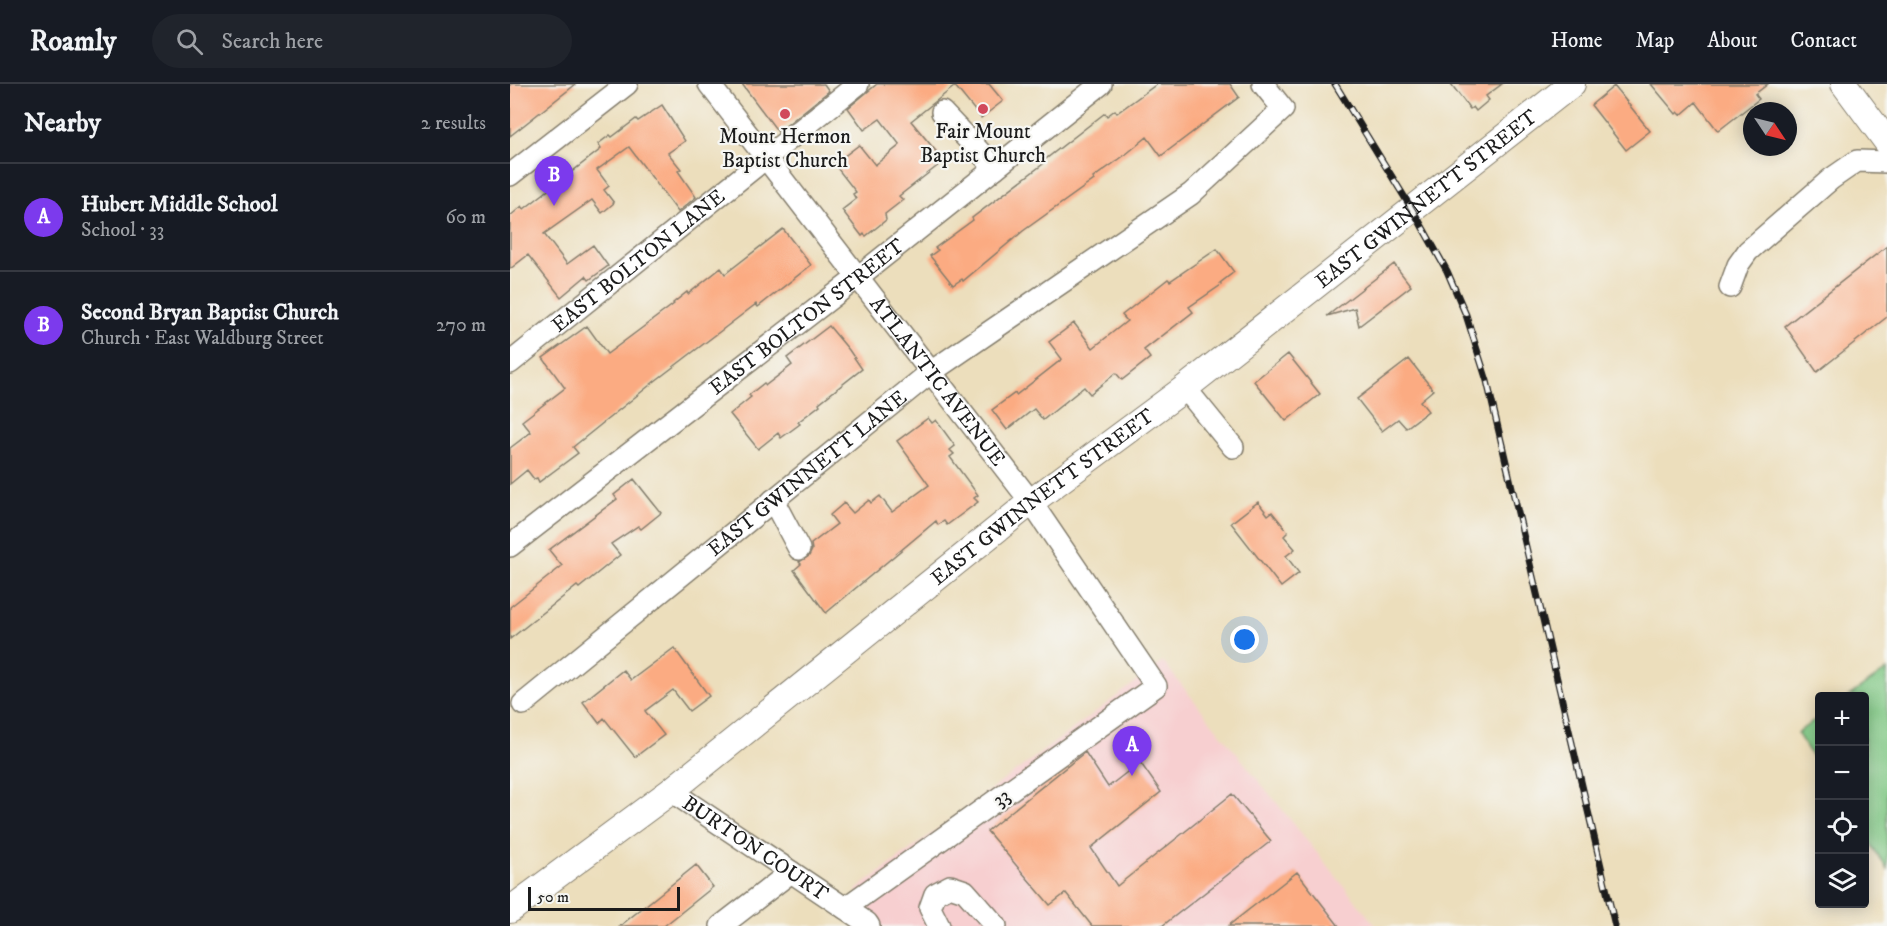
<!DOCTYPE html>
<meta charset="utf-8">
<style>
:root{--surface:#171b24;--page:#20242c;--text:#f1f3f6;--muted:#9ea1a6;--line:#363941;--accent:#7c3aed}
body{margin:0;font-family:"IM FELL DW Pica",serif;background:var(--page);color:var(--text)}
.controls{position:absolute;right:18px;bottom:18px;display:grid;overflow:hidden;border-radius:6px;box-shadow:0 3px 15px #0003}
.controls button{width:54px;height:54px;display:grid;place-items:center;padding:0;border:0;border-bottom:2px solid var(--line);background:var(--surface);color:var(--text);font:30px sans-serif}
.compass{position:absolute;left:1233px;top:18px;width:54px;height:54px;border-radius:50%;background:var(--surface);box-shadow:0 3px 15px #0003;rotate:125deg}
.scale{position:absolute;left:18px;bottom:15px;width:152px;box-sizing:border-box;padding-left:6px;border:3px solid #1c1c1c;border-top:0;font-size:16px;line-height:21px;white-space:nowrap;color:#1c1c1c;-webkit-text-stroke:4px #f6f6f2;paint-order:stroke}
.you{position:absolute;left:735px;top:556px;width:21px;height:21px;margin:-15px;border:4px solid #fff;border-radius:50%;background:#1a73e8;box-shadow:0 0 0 9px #1a73e833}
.badge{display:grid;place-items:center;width:39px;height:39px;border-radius:50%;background:var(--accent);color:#fff;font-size:20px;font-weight:700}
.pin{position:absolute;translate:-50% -50px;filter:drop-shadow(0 2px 3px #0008)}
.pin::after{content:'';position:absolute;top:32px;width:21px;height:18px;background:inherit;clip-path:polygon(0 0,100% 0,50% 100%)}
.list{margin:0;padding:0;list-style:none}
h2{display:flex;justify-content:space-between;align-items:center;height:78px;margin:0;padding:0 24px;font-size:26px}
h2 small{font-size:20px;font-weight:400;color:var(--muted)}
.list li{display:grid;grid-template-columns:39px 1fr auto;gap:18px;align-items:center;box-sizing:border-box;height:108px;padding:0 24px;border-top:2px solid var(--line)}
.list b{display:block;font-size:22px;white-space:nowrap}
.list p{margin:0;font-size:20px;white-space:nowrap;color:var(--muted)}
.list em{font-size:20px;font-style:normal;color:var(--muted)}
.icon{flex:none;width:33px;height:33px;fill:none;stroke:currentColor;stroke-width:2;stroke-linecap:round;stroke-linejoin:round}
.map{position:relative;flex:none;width:1377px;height:842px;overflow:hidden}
header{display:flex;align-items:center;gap:36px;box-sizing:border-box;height:84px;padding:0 30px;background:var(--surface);border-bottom:2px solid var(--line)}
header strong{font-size:28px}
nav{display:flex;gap:33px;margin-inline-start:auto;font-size:21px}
.search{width:420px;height:54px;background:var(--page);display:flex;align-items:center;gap:15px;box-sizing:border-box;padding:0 21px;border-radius:33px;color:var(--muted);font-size:22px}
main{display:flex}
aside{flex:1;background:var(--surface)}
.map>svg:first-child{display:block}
.built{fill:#f7cfd0}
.green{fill:#7fc783;stroke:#4e7250;stroke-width:1.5}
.building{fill:#fbab82}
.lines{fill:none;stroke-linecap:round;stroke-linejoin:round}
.minor-casing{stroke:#847d6c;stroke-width:24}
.major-casing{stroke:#847d6c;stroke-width:28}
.minor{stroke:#fff;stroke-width:21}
.major{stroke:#fff;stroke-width:26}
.rail-casing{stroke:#1c1c1c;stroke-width:7}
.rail{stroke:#f6f6f2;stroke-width:4.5;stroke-dasharray:14;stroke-linecap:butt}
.poi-dot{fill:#d1495b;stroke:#f6f6f2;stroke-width:2}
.labels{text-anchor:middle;stroke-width:4.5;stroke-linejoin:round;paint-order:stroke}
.poi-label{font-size:21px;fill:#1c1c1c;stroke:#f6f6f2}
.street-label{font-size:21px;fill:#1c1c1c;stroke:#f6f6f2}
</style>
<header>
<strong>Roamly</strong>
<div class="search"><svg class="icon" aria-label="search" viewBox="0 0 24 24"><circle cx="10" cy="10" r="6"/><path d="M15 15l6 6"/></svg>Search here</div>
<nav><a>Home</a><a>Map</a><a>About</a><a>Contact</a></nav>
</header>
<main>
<aside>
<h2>Nearby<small>2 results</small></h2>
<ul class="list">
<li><span class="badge">A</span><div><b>Hubert Middle School</b><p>School · 33</p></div><em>60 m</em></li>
<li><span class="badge">B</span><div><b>Second Bryan Baptist Church</b><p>Church · East Waldburg Street</p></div><em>270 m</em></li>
</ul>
</aside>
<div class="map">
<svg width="1377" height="842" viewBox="0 0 1377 842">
<rect width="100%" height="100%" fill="#f6f6f2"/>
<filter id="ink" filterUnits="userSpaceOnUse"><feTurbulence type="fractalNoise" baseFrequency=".0167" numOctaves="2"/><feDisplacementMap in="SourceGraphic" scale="12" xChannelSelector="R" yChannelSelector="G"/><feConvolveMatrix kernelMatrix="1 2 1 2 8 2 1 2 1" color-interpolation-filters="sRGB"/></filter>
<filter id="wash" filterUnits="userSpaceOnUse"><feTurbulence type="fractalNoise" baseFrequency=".008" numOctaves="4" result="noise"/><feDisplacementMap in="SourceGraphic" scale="24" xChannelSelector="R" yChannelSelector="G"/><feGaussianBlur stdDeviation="1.35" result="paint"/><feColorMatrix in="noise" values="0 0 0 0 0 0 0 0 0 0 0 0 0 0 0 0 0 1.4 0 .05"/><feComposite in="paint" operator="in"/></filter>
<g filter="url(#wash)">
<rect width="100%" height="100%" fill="#ecdebc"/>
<path class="built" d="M653,578L866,842H368L346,806Z"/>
<path class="green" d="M1377,586V785L1355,751L1354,612H1339Z
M1309,633V683L1287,649Z"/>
<g id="blocks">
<path class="building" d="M0,0H66L0,52Z
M232,0H314L319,7L268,48Z
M367,0H479L493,17L471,34L445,2L401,37L434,77L389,112L393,116L375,130L376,136L356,152L354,150L352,152L332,126L346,115L343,110L346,108L324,80L349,61L365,81L390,61L370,35L354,46L338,24Z
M647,0H720L729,13L651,72L637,53L615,71L583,94L584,96L513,147L453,197L452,195L443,201L420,172L428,166L425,164L463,136L462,134L533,80L532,78L595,29L597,32L605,26L607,29Z
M941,0H992L976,12L979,16L966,27L963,23L960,25Z
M1141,0H1258L1245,10L1249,15L1208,47L1186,18L1171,31L1168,28L1166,30Z
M1104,2L1140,47L1116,66L1081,21Z
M152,21L175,57L158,69L171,85L168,87L186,113L168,128L119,63L87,86L99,102L94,106L104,119L92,129L82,116L34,150L57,180L83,161L98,182L79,196L76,192L51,213L18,171L0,185V132L12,122L14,125L91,65L88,60L100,51L102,53L126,35L128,37Z
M273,145L301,181L248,223L246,220L145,297L63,363L68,369L48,384L29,398L27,394L24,395L17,386L0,400V364L21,348L12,337L55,304L33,274L77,242L97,270L164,220L163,219L177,208L178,210L211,184L215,190Z
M1377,162V233L1307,288L1275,242Z
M707,165L724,188L710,199L711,201L679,223L683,228L634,266L640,274L612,296L606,289L580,310L574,303L533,336L524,325L497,346L482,326L505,309L506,311L552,275L539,258L564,239L583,264L617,237L612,231L658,195L660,197Z
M884,180L901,202L849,242L845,224L817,232Z
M319,242L339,266L352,285L309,319L310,321L288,338L290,340L271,354L268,349L248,365L220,330L241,313L239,311L254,299L256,301L282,281L277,274Z
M778,270L810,310L776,337L744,297Z
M899,275L923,306L910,317L918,327L896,344L888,335L872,347L847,315Z
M418,334L422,339L426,336L445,362L440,366L444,370L440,373L468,411L464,414L468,418L437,441L434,437L428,441L426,437L316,529L284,486L291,480L289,478L299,472L302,466L301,460L327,440L320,431L334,419L343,429L359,416L361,419L370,412L382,428L419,401L387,357Z
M124,395L151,429L131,445L128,442L101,460L110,471L69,504L67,502L0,555V523L52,482L39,466L107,415L104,411Z
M748,418L758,431L762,428L778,448L774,452L785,465L776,472L789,489L771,503L721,439Z
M164,564L199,612L179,627L163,606L135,627L154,651L125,673L94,634L89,639L73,618L113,586L121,596Z
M575,668L598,703L630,678L651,708L581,764L607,802L722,710L761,757L652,842H582L556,809L540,821L477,747Z
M186,781L203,803L178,823L154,842H110Z
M787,788L829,842H718Z"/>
</g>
</g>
<g filter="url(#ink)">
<use href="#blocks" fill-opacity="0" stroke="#847d6c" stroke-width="1.5"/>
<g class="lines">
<g class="minor-casing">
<g id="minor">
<path id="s1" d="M199,0L521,418L646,602L335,824"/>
<path d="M432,28L485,84"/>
<path d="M0,91L117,0"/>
<path d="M1220,203L1228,181L1238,167L1321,95L1347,77L1377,78"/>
<path id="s2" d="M0,279L348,0"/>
<path d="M675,304L723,363"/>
<path d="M263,416L289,465"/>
<path id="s3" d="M0,462L348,193L591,0"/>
<path id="s4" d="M13,620L421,288L681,110L773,25L753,0"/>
<path id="s5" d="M161,707L357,839L359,842"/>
<path d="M211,842L281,788"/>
<path d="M429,842L420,824L425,810L440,802L455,807L486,842"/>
</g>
</g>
<g class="major-casing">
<g id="major">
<path d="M1334,0L1377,58"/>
<path id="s6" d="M0,826L161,707L521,418L675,304L1062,0"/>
</g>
</g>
<use href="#minor" class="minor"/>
<use href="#major" class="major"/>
<g class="rail-casing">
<path id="rail" d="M825,0L908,135L937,187L956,231L977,297L1105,842"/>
</g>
<use href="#rail" class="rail"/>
</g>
</g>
<g class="poi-dot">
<circle cx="473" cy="25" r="6"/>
<circle cx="275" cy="30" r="6"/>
</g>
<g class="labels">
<g class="poi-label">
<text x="473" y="54">Fair Mount<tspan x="473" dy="24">Baptist Church</tspan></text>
<text x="275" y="59">Mount Hermon<tspan x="275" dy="24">Baptist Church</tspan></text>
</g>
<g class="street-label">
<text dy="7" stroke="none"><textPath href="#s6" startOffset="1160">EAST GWINNETT STREET</textPath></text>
<text dy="7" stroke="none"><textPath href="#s2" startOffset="164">EAST BOLTON LANE</textPath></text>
<text dy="7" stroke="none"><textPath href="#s3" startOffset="375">EAST BOLTON STREET</textPath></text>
<text dy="7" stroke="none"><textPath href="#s1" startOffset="375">ATLANTIC AVENUE</textPath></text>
<text dy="7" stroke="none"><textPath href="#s4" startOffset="366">EAST GWINNETT LANE</textPath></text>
<text dy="7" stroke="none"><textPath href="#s6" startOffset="674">EAST GWINNETT STREET</textPath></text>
<text transform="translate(491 713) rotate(-36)" y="7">33</text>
<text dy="7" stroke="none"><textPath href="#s5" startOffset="102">BURTON COURT</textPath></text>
</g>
</g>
</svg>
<div class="controls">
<button>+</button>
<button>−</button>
<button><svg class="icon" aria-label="locate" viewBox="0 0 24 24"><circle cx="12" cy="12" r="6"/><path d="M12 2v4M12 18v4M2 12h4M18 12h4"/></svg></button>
<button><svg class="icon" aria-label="layers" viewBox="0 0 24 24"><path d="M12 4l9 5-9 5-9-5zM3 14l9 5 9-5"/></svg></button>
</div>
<svg class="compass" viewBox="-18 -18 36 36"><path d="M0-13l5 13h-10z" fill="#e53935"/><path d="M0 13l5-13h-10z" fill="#9ea1a6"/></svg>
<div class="scale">50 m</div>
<div class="you"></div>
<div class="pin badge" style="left:622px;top:692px">A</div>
<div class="pin badge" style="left:44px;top:122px">B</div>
</div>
</main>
